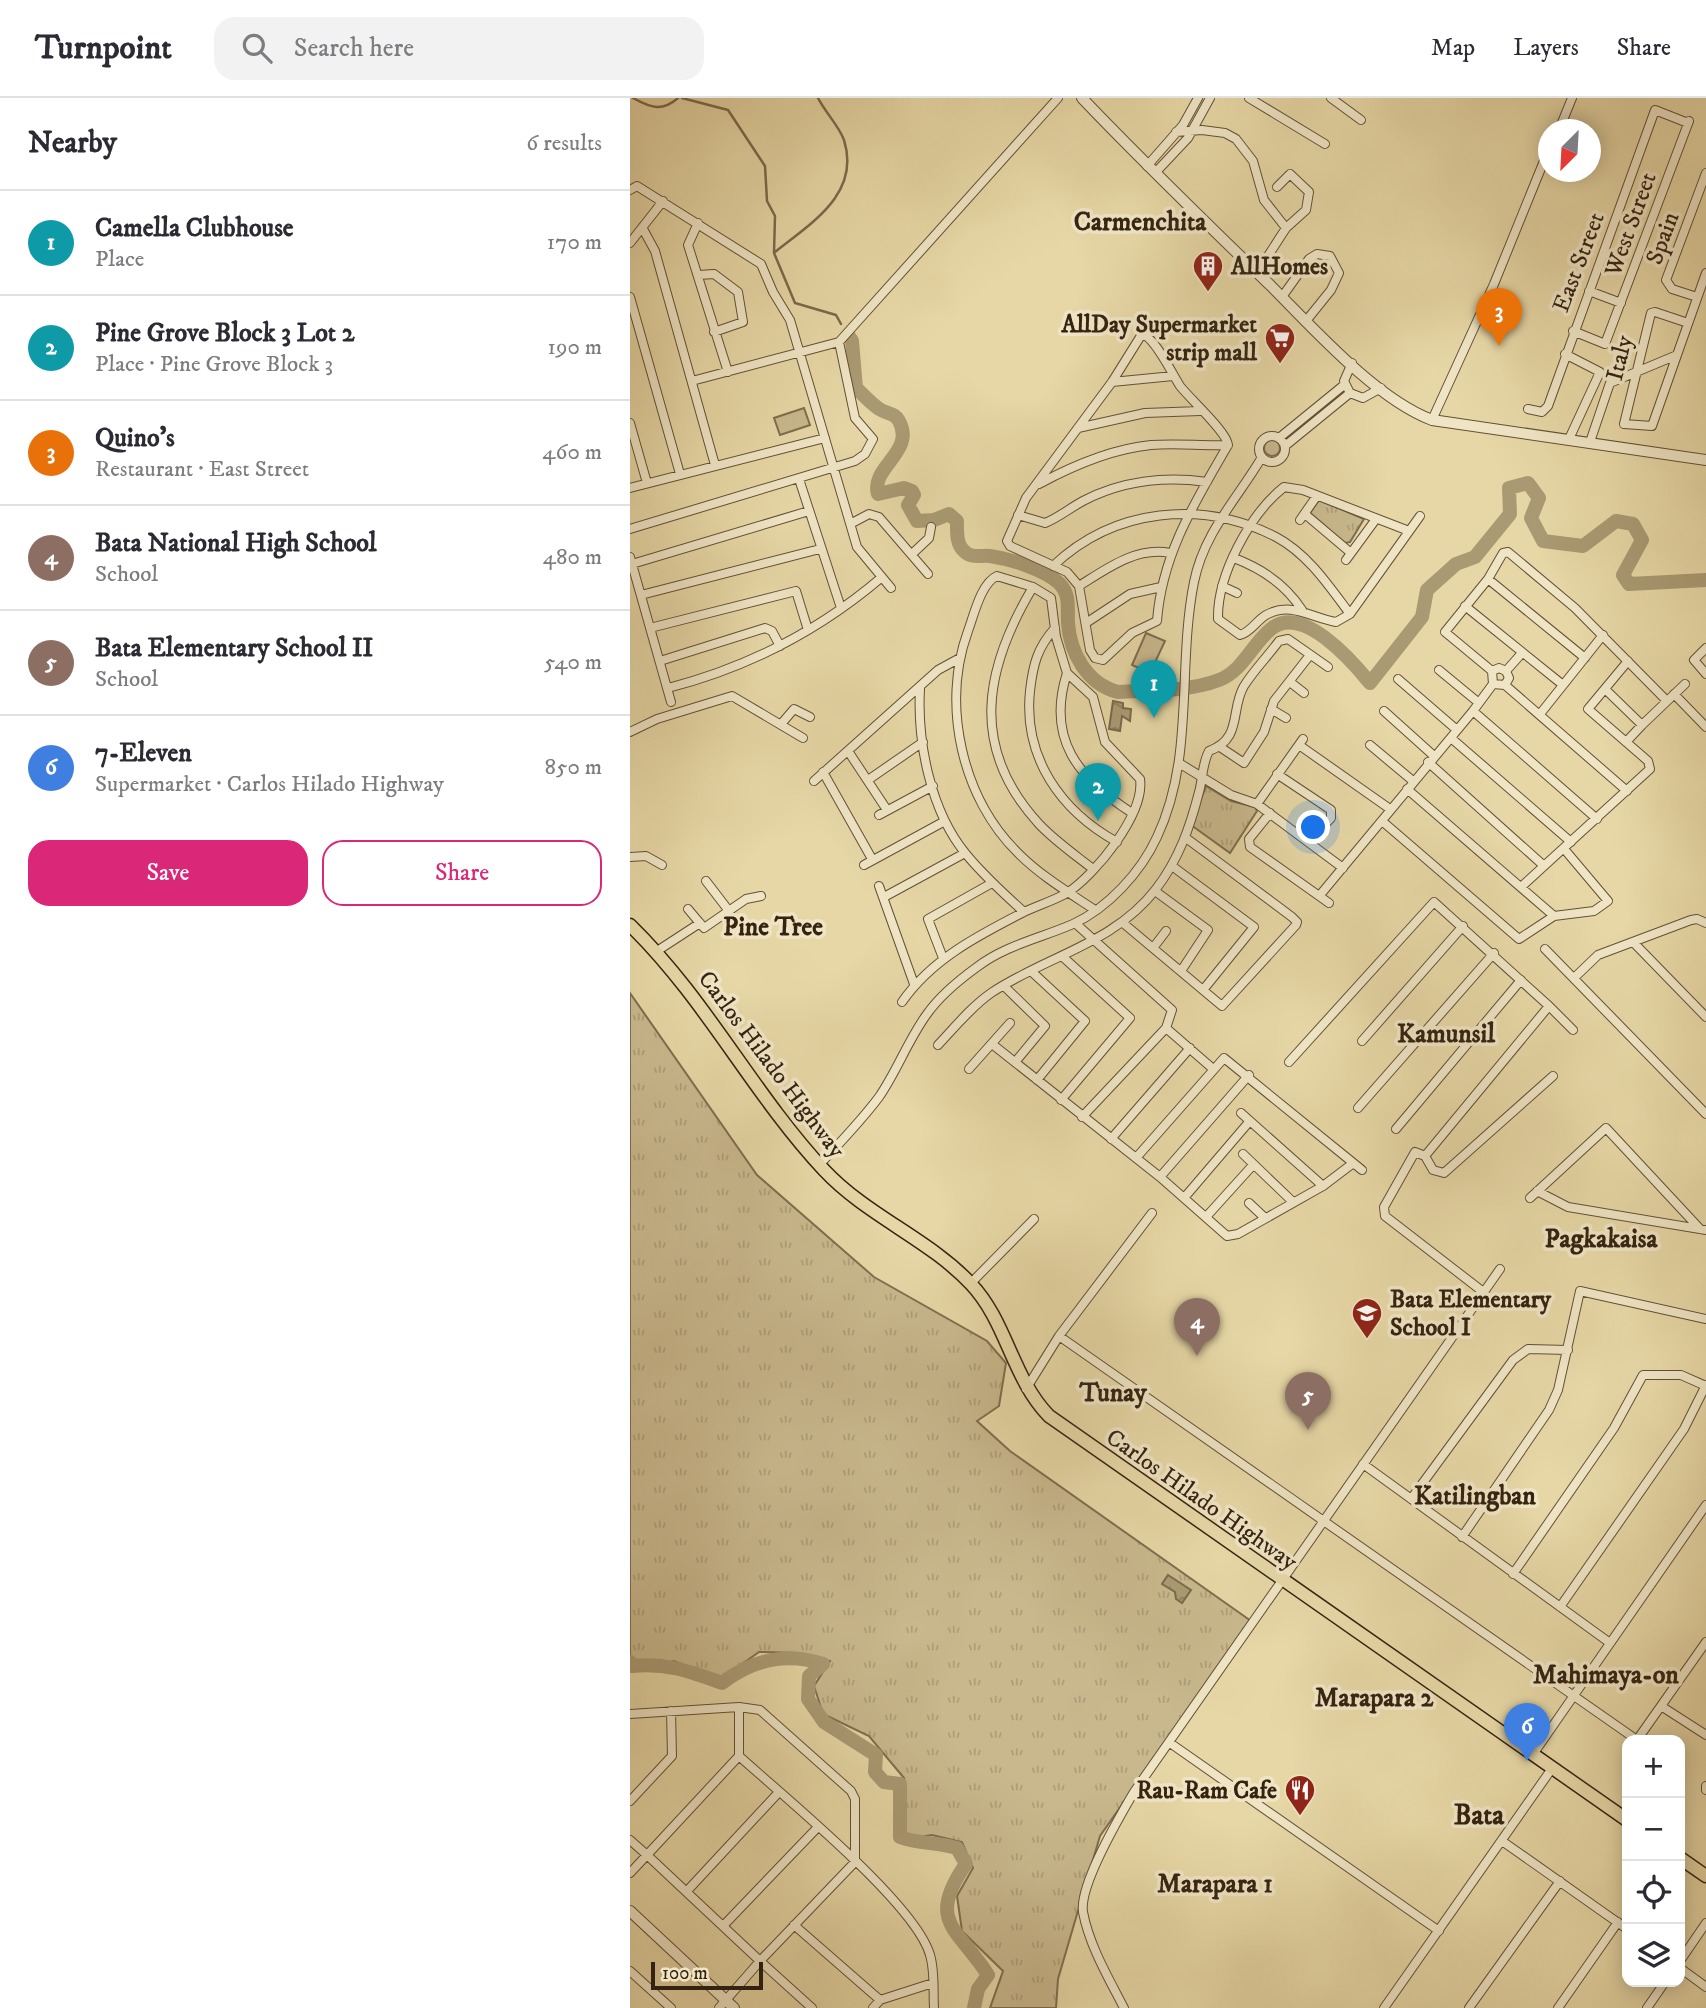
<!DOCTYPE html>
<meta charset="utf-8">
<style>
:root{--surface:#fff;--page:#f2f2f3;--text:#2b2b33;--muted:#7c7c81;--line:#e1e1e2;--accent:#db2777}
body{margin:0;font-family:"IM FELL DW Pica",serif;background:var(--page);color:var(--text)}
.controls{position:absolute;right:21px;bottom:21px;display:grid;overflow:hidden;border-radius:14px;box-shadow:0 4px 18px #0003}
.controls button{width:63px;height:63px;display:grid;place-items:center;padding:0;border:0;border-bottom:2px solid var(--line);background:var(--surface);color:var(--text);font:35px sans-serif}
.compass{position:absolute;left:908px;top:21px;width:63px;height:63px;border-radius:50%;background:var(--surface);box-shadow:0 4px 18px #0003;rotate:204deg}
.scale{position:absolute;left:21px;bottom:18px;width:112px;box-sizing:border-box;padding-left:7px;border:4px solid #352311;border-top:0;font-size:19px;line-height:24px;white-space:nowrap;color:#352311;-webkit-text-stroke:5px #efe5c5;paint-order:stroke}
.you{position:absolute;left:684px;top:730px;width:24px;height:24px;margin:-18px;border:5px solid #fff;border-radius:50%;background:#1a73e8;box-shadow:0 0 0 10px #1a73e833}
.badge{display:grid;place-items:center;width:46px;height:46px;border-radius:50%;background:var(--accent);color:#fff;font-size:23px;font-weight:700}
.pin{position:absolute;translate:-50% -58px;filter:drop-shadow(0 2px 4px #0008)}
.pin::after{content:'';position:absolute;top:37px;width:24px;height:21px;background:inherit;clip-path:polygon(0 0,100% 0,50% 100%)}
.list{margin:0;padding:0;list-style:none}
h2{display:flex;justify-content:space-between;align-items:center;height:91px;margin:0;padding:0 28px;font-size:30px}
h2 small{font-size:23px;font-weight:400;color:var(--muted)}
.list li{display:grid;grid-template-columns:46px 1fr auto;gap:21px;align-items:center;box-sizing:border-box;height:105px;padding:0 28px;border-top:2px solid var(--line)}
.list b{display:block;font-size:26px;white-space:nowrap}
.list p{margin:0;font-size:23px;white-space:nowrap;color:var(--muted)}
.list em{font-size:23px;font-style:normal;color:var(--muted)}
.actions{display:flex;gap:14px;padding:21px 28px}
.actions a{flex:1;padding:16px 0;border:2px solid var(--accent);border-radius:21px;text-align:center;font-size:24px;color:var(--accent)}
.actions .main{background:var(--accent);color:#fff}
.icon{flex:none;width:38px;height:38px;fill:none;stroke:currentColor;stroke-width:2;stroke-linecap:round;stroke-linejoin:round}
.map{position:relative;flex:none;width:1076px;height:1910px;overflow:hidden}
header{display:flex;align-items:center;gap:42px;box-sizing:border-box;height:98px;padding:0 35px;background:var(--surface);border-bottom:2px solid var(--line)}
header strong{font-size:33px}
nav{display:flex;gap:38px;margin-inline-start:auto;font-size:24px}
.search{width:490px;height:63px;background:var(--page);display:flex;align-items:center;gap:18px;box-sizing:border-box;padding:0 24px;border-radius:21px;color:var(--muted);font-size:26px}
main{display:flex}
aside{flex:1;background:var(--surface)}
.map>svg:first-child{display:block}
.grass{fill:url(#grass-tufts);stroke:#7f6e4f;stroke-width:2}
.pitch{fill:#c9b88d;stroke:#7f6e4f;stroke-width:2}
.water{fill:url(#water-ripples);stroke:#7b6a4c;stroke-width:2}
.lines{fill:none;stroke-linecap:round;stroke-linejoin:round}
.stream{stroke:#7b6a4c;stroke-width:2.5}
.river{stroke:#aa9a73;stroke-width:14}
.minor-casing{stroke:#625036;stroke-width:10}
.tertiary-casing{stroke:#625036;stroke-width:12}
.primary-casing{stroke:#352311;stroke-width:15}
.minor{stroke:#efe5c5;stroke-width:8}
.tertiary{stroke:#efe5c5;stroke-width:10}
.primary{stroke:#e7d7a6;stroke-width:12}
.labels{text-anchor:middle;stroke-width:7;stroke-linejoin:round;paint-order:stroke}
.street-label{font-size:24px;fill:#352311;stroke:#efe5c5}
.poi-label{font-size:24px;font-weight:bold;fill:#352311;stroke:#efe5c5;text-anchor:start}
.neighbourhood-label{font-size:26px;font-weight:bold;fill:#352311;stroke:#efe5c5}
.quarter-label{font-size:28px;font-weight:bold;fill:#352311;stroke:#efe5c5}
</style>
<header>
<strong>Turnpoint</strong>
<div class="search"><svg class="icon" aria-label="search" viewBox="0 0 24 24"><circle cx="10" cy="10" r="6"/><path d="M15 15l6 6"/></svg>Search here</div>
<nav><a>Map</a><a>Layers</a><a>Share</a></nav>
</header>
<main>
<aside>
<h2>Nearby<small>6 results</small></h2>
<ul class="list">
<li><span class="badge" style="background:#0f9aa8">1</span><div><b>Camella Clubhouse</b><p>Place</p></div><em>170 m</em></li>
<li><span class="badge" style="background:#0f9aa8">2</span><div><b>Pine Grove Block 3 Lot 2</b><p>Place · Pine Grove Block 3</p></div><em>190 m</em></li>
<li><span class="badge" style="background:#e8710a">3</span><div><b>Quino's</b><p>Restaurant · East Street</p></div><em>460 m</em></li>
<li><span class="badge" style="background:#8d6e63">4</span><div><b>Bata National High School</b><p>School</p></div><em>480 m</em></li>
<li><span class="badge" style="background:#8d6e63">5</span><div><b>Bata Elementary School II</b><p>School</p></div><em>540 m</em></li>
<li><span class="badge" style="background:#3f7fe0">6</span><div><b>7-Eleven</b><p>Supermarket · Carlos Hilado Highway</p></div><em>850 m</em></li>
</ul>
<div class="actions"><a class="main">Save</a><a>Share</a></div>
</aside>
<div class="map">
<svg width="1076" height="1910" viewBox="0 0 1076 1910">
<defs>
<pattern id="grass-tufts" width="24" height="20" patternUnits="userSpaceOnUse" patternTransform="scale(1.75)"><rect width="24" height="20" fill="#c9b88d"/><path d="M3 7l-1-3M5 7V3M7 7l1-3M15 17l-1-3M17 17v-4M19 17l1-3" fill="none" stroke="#ad9e79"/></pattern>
<pattern id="water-ripples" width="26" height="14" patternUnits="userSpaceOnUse" patternTransform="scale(1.75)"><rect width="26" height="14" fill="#aa9a73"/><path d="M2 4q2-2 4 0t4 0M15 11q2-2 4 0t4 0" fill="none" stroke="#8b7d5d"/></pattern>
</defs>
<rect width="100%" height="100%" fill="#e7d7a6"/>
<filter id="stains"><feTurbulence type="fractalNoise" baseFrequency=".00286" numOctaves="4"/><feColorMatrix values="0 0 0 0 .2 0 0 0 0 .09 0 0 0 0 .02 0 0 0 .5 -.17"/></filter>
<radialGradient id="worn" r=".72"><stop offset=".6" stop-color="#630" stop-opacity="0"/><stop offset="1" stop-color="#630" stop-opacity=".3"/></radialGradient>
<path class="grass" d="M634 350a8 8 0 1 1 16 0a8 8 0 1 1-16 0Z
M689,402L734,421L720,444L715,445L680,415Z
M576,688L601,703L625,709L627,713L600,755L561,727Z
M0,895L127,1077L244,1179L357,1243L376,1265L369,1308L347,1323L380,1353L621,1523L470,1738L428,1881L426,1910H360L373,1873L332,1833L327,1798L343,1770L332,1744L302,1737L281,1740L272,1735L276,1718L274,1680L239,1638L193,1616L184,1588L200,1563L170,1555L129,1554L91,1581L44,1563L7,1573L0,1568Z"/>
<path class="pitch" d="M174,310L180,327L150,337L144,320Z
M516,535L535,543L520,575L502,567Z"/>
<path class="water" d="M483,603L493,605V610L501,611L500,623L492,618L490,633L479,631Z
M538,1477L561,1492L552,1505L546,1501L545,1494L532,1486Z"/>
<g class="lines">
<path class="stream" d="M3,0C21,10 32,14 48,0
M52,0L98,12L135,68L137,103L145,118L144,155L165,205L206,217L211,226
M145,154C181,125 231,96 214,42C209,28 195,14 188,0"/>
<path class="river" d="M218,237L222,243L226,290C234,297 242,307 251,312C258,316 265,315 269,323C286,354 240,369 248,396L274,390L282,393L284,397L278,407L287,423L304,422L319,416L327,423C327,433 326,446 334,453C341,461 351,457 360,458C381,461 413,471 429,485C441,497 437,510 438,525C440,555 457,586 488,594C521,592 557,594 589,582C613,573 622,546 641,531C672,505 723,564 740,585L792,519L797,492L826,466L845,459L880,416L879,390L898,385L909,400L901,420L913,443L953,448L986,423L1003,426L1012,442L993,477L999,486L1076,482
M0,1564L2,1568C36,1564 61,1574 92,1585C122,1562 157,1554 193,1566L179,1578L178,1601L194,1624L246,1657L245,1674L254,1684L270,1686V1739C289,1746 307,1744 327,1750L336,1766C295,1824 329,1831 358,1877L348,1891L344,1910"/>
<g class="minor-casing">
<path id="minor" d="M619,0L695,46
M701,0L731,22
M929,32L942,0
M546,34L572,32L595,35L606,41L623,63L634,102L656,130L627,175
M517,68L553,27L568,0
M525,75L558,40L580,0
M647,89L660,76L679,94L676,112L656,130
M0,92L7,88L131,166L143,194L160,222L227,449L261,490
M68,125L58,147L98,274
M13,131L25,153L85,367
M0,145L33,103
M69,177L84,176L108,194L113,224L84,234
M959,193L991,205
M0,199L50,376
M652,199L679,161L687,156L700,158L709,175L701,192L676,223
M1067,199L1042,191L1036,182L1076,75
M943,233L975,246L1059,23
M511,236C524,237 542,276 550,288C561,302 597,334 598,347C565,404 532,456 527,523L502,535L473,562L465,560L460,552L449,488L437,474L380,448L377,443L396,400L482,284L517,228
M935,256L970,274L939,341
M1047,257L1022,328L994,326L1021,215L1025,214L1058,225
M722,265L714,283L720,295L733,300L751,290
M62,283L209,244L428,0
M482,284L543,278
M898,311L912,314L918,308L1025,12L1058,25
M802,322L864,186L918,53
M0,325L17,385
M448,330L515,315L570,313
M629 351a13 13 0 1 1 26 0a13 13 0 1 1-26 0Z
M649,340L714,287
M960,344L980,285L1047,257L1076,175
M655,348L720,295
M169,381L211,510
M409,386C444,367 481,351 521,347C547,345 572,348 598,347
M0,390L195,340
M388,417L415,425C428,420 440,410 453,403C491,383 535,378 577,384
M676,417L721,455
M670,422L686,399
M222,425L239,416L249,419L298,476
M0,431L225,363L235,356L243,341L225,320L209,244
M779,433L673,392L654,389C620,416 587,477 588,521L610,537C621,534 626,523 636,517C661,503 681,520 706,524L720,516L790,418
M282,456L299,440L301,429
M0,459L41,604
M604,460C633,471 656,487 672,512
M716,462L746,421
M2,466L179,413
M423,468C484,410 572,401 646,439C678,456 699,488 720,516
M858,481L955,560
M449,488C476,471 507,448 540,455
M592,488L607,495
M403,489C354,571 339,650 409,726C425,743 444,756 463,771
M11,497L190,451
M835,508L933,587
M456,525L500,496L531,489
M20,530L166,493L178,532
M425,530C407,550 403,567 400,593C393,660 431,713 487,744
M1076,550L1064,562L1076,576
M30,563L135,530L142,533L150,548
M809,572L849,605
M862,573L815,534L858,481L873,455L878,454L945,510L1037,603
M876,573L892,555
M437,575C416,641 448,680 502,715
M768,581L827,632
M660,584L674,595
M875,587L997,693
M38,590C116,570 190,532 252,479
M290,591C287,645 301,714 336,756C353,777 374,796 394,814
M975,591L1012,627L996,644
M1044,596L1076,629
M641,611L656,620
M754,613L804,658
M843,613L967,721
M910,616L973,537
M152,625L164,611L180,619
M1012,627L1055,586
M0,634L27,621L102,598L173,640
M821,640L941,744
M669,647L760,711
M740,647L783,683
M590,649L614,665L634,634L644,603L680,557
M218,653L257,712
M798,664L913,767
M549,665L601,697L627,706L713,770
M193,674L242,761
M647,676L701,712V720L679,743
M238,682L293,644
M184,683L308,572L330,560
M777,691L924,818
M627,706L673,641
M640,715L619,741L620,749L699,805
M249,717L303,688
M752,723L889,841L924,818L964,813L978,803L935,752
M0,759L16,758L32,767
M234,767L315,723
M542,768L624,829L573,892
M76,783L99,813
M249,788L284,886
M891,789L1020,671L1018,663L958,611L998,563
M525,793L578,832L551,873
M690,797L843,613L863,586L862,573L869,570L876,573L879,580L875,587L863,586
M254,799L335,755
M58,811L74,830L116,801L131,798
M445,825L542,912L536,930L452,1019
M493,825L592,908L666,827L667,824L662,819L556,740
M1004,845L1076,919
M523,850L536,833
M915,851L1076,1016
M27,853L70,825
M313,860L298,821L362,785
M401,873L455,923L407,982
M944,880L968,857L1061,822L1067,821L1076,825
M374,888L415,928L386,963
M272,904C301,862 347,838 392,815C406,808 423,803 437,795C465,777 515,716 510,681L475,644L463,599L437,575L426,539L421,500L403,489L367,478C351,485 344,517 338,533C311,607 332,700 388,755C411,778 438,794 465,812
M919,908L943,932
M536,930L582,970
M732,943L833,828
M362,946L530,1079L597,1138L608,1136L693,1088L722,1066
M308,947C325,929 341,909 361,895C416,858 484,846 526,791C549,761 560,729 569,694C573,680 572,666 579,653C613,641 600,611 614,588C624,572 638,558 649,543L658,541L698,569
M659,964L804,804L919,908L795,1058L785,1054L754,1109L755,1118L852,1193
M339,971L380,925
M431,1002L500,920L433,859
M728,1010L864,855
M611,1015L693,1088
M766,1031L891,882
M481,1041L560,950
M613,1056L663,1104
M795,1058L803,1072L814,1075L923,978
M506,1060L594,960L732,1072
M189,1067C210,1045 231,1023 249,999C267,973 278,942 297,916C309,899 329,882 347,869C376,847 411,840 443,826C478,810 511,774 527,739C565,659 547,569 564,484C574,434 608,400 632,359
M530,1079L619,977
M907,1093L938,1109L1076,1132
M554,1100L619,1024
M900,1100L976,1030L1070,1131
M619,1105L635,1120
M576,1119L623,1067
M341,1185L404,1121
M429,1238L1007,1642L1076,1544
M396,1291L429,1238L522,1115
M733,1366L980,1545
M781,1401L883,1262L898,1251L938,1252
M832,1439L919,1312L928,1292L950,1193L1076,1221
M883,1476L984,1330L1013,1277H1051L1076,1288
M930,1509L1054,1331L1076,1287
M1031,1608L1076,1637
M109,1609V1658C152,1697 286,1806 300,1857C305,1873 303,1893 304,1910
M0,1616L109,1609L130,1612L221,1693L225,1701V1764L130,1863L182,1910
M540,1645L809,1833
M904,1655L1076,1407
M1076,1688V1692
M0,1703L42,1658L41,1613
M0,1742L17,1757L109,1658
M872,1743L997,1831
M0,1775L17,1757L130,1863L89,1910
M57,1793L149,1694
M164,1827L250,1902
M93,1828L187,1730
M1050,1863L1076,1825
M1050,1870L1076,1889
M0,1873L41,1910
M243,1910L250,1902L303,1885
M494,1910C479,1881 459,1847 453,1814C449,1787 490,1718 504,1694L870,1171
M754,1910L923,1669
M839,1910L930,1783
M928,1910L988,1824
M1017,1910L1035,1884"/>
</g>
<g class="tertiary-casing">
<path id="tertiary" d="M452,0C513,64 576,125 640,187C683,230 746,301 802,322L1076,362
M0,1813L104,1910"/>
</g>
<g class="primary-casing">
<path id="primary" d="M0,827C76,901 123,996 194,1072C237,1118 299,1141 341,1186C377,1224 382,1280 419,1318L997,1722
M1050,1760L1076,1778"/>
</g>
<use href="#minor" class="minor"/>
<use href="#tertiary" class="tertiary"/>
<use href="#primary" class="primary"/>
</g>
<defs>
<g id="building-pin" transform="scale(1.575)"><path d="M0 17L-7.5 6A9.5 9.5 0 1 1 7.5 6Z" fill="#8f2418" stroke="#efe5c5"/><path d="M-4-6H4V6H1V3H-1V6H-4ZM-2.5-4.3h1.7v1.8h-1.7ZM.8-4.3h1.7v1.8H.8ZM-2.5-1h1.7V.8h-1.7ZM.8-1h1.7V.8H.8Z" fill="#fff"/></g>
<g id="supermarket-pin" transform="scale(1.575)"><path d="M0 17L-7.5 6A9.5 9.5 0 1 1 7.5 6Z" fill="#8f2418" stroke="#efe5c5"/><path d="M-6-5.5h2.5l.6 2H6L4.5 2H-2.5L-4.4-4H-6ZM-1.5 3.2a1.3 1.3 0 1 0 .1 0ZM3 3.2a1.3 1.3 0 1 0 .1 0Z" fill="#fff"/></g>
<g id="school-pin" transform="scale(1.575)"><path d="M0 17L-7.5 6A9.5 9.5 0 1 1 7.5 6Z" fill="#8f2418" stroke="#efe5c5"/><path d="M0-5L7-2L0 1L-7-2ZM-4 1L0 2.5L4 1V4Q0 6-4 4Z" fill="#fff"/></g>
<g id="restaurant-pin" transform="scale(1.575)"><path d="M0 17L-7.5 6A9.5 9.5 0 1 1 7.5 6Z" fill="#8f2418" stroke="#efe5c5"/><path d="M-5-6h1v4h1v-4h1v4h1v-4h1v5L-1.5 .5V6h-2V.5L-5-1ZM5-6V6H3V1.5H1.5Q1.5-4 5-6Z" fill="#fff"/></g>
</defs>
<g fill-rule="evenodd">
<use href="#building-pin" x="578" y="168"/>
<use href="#supermarket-pin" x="650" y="240"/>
<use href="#school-pin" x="737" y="1215"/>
<use href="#restaurant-pin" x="670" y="1692"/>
</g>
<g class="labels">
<g class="street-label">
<text transform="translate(1000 126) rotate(-70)" y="8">West Street</text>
<text transform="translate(1032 140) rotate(-70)" y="8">Spain</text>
<text transform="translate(948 164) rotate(-69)" y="8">East Street</text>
<text transform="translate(989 260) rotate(-76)" y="8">Italy</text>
<text transform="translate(142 966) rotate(53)" y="8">Carlos Hilado Highway</text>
<text transform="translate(572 1401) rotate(35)" y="8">Carlos Hilado Highway</text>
</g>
<g class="poi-label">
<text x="601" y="176">AllHomes</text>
<text x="627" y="234" text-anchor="end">AllDay Supermarket<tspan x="627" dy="28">strip mall</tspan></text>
<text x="760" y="1209">Bata Elementary<tspan x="760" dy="28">School I</tspan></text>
<text x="647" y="1700" text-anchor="end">Rau-Ram Cafe</text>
</g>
<g class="neighbourhood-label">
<text x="510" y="132">Carmenchita</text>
<text x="143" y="837">Pine Tree</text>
<text x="816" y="944">Kamunsil</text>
<text x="971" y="1149">Pagkakaisa</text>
<text x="483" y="1303">Tunay</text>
<text x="845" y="1406">Katilingban</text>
<text x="976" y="1585">Mahimaya-on</text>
<text x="744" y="1608">Marapara 2</text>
<text x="585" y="1794">Marapara 1</text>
</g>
<g class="quarter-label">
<text x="849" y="1726">Bata</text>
</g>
</g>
<rect width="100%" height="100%" filter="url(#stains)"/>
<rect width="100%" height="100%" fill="url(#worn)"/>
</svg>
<div class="controls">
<button>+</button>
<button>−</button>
<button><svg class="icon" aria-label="locate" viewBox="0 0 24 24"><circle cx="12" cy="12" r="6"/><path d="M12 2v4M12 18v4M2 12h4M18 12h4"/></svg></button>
<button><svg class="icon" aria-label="layers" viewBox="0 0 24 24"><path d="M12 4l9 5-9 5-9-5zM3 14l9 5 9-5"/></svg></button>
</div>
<svg class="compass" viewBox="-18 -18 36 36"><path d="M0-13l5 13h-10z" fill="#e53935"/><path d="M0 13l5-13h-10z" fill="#7c7c81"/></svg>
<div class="scale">100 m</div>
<div class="you"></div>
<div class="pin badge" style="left:524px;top:620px;background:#0f9aa8">1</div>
<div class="pin badge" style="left:468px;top:723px;background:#0f9aa8">2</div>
<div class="pin badge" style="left:869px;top:248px;background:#e8710a">3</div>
<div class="pin badge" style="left:567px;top:1258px;background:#8d6e63">4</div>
<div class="pin badge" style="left:678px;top:1332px;background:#8d6e63">5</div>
<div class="pin badge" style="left:897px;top:1663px;background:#3f7fe0">6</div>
</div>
</main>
